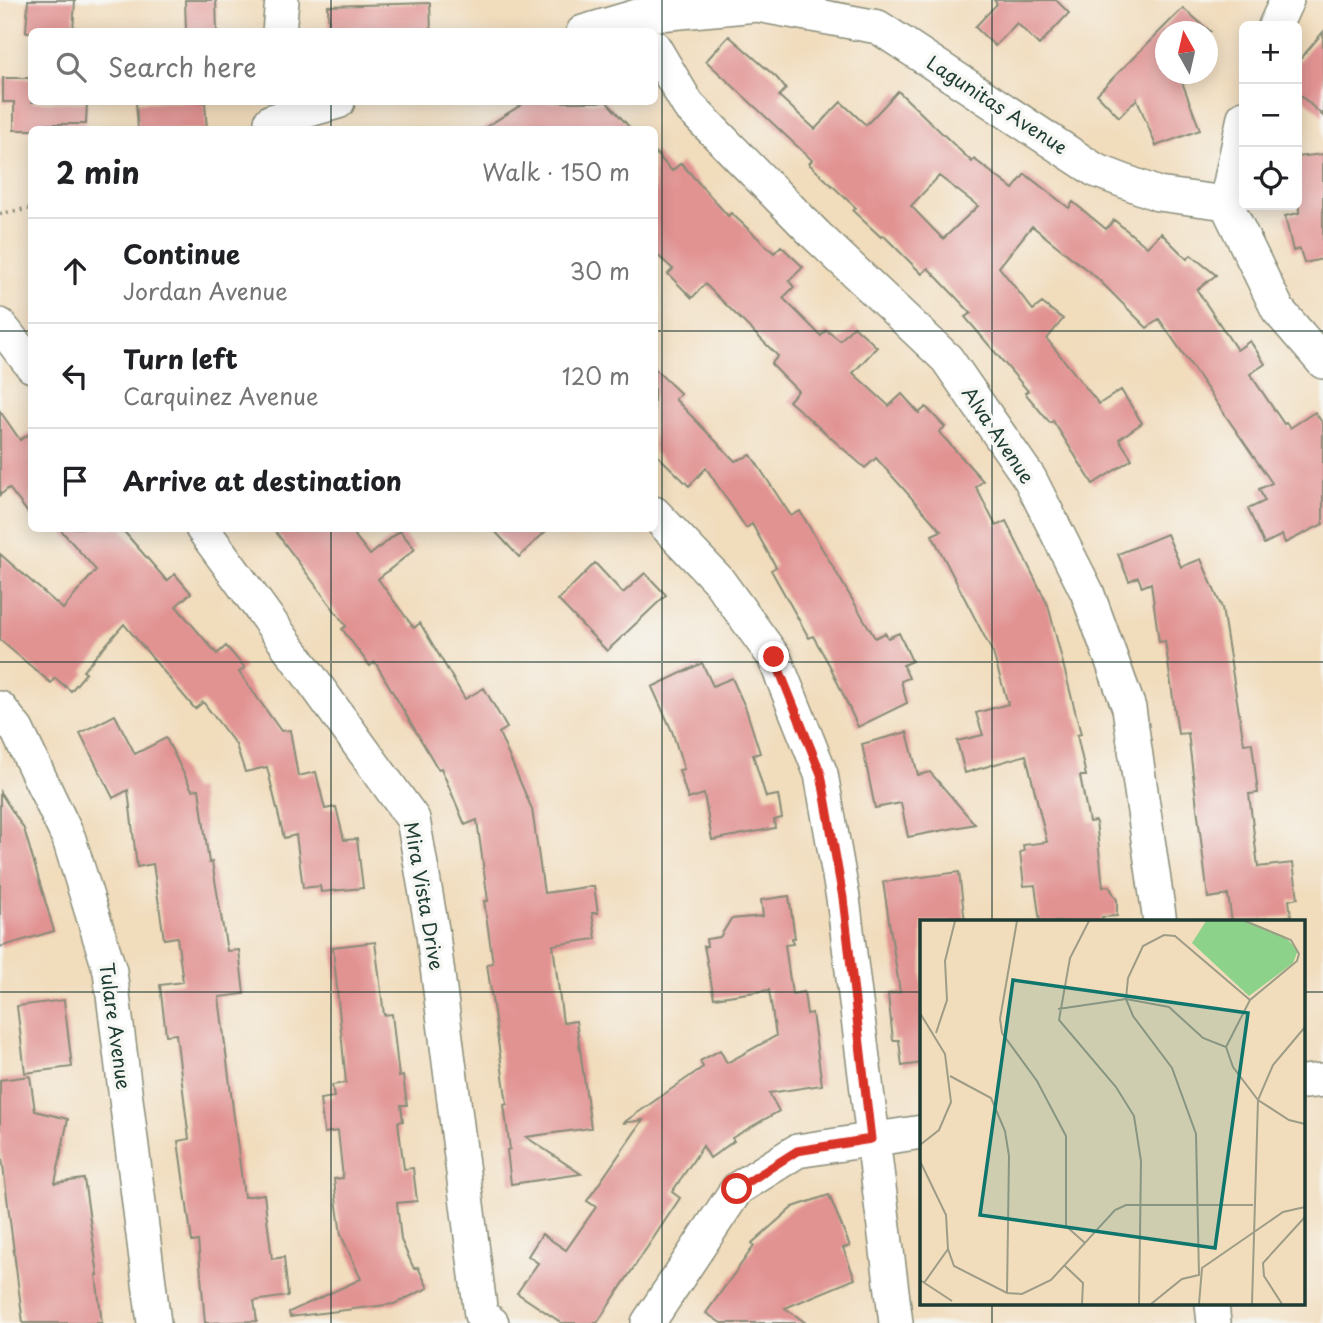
<!DOCTYPE html>
<meta charset="utf-8">
<style>
:root{--surface:#fff;--page:#f2f2f2;--text:#202124;--muted:#757577;--line:#e0e0e0}
body{margin:0;font-family:"Playpen Sans",sans-serif;background:var(--page);color:var(--text)}
.controls{position:absolute;right:21px;top:21px;display:grid;overflow:hidden;border-radius:10px;box-shadow:0 4px 18px #0003}
.controls button{width:63px;height:63px;display:grid;place-items:center;padding:0;border:0;border-bottom:2px solid var(--line);background:var(--surface);color:var(--text);font:35px sans-serif}
.compass{position:absolute;left:1155px;top:21px;width:63px;height:63px;border-radius:50%;background:var(--surface);box-shadow:0 4px 18px #0003;rotate:352deg}
.stop{position:absolute;width:21px;height:21px;margin:-16px;border:5px solid #d93025;border-radius:50%;background:#fff}
.stop.end{background:#d93025;border-color:#fff;box-shadow:0 2px 7px #0008}
.list{margin:0;padding:0;list-style:none}
h2{display:flex;justify-content:space-between;align-items:center;height:91px;margin:0;padding:0 28px;font-size:30px}
h2 small{font-size:23px;font-weight:400;color:var(--muted)}
.list li{display:grid;grid-template-columns:46px 1fr auto;gap:21px;align-items:center;box-sizing:border-box;height:105px;padding:0 28px;border-top:2px solid var(--line)}
.list b{display:block;font-size:26px;white-space:nowrap}
.list p{margin:0;font-size:23px;white-space:nowrap;color:var(--muted)}
.list em{font-size:23px;font-style:normal;color:var(--muted)}
.icon{flex:none;width:38px;height:38px;fill:none;stroke:currentColor;stroke-width:2;stroke-linecap:round;stroke-linejoin:round}
.map{position:relative;flex:none;width:1323px;height:1323px;overflow:hidden}
.search{position:absolute;background:var(--surface);box-shadow:0 4px 18px #0003;left:28px;top:28px;width:630px;height:77px;display:flex;align-items:center;gap:18px;box-sizing:border-box;padding:0 24px;border-radius:10px;color:var(--muted);font-size:26px}
.panel{position:absolute;background:var(--surface);box-shadow:0 4px 18px #0003;left:28px;top:126px;width:630px;height:406px;border-radius:10px}
.map>svg:first-child{display:block}
.building{fill:#e19392;fill-rule:evenodd}
.lines{fill:none;stroke-linecap:round;stroke-linejoin:round}
.minor-casing{stroke:#888c78;stroke-width:36}
.path{stroke:#888c78;stroke-width:4.5;stroke-dasharray:2 5;stroke-linecap:butt}
.minor{stroke:#fff;stroke-width:33}
.route{stroke:#d93025;stroke-width:9}
.grid{fill:none;stroke:#1f3d34;stroke-width:2;stroke-opacity:0.55}
.labels{text-anchor:middle;stroke-width:7;stroke-linejoin:round;paint-order:stroke}
.street-label{font-size:19px;fill:#1f3d34;stroke:#f6f6f2}
.inset-road{fill:none;stroke:#9d9c86;stroke-width:2}
.view{fill:#0f766e;fill-opacity:0.15;stroke:#0f766e;stroke-width:3.5}
.inset-edge{fill:none;stroke:#1f3d34;stroke-width:3.5}
</style>
<div class="map">
<svg width="1323" height="1323" viewBox="0 0 1323 1323">
<rect width="100%" height="100%" fill="#f6f6f2"/>
<filter id="ink" filterUnits="userSpaceOnUse"><feTurbulence type="fractalNoise" baseFrequency=".0143" numOctaves="2"/><feDisplacementMap in="SourceGraphic" scale="14" xChannelSelector="R" yChannelSelector="G"/><feConvolveMatrix kernelMatrix="1 2 1 2 8 2 1 2 1" color-interpolation-filters="sRGB"/></filter>
<filter id="wash" filterUnits="userSpaceOnUse"><feTurbulence type="fractalNoise" baseFrequency=".00686" numOctaves="4" result="noise"/><feDisplacementMap in="SourceGraphic" scale="28" xChannelSelector="R" yChannelSelector="G"/><feGaussianBlur stdDeviation="1.57" result="paint"/><feColorMatrix in="noise" values="0 0 0 0 0 0 0 0 0 0 0 0 0 0 0 0 0 1.4 0 .05"/><feComposite in="paint" operator="in"/></filter>
<g filter="url(#wash)">
<rect width="100%" height="100%" fill="#f1dcbc"/>
<g id="blocks">
<path class="building" d="M28,0H75L73,32H26Z
M185,0H216L217,32H186Z
M994,0H1056L1069,13L1039,45L1017,23L995,46L975,27L997,4Z
M430,3L431,32H329L328,6Z
M1183,8L1210,31L1166,32V74H1179L1200,130L1156,146L1137,99L1119,117L1097,94Z
M1323,32V116L1297,92V63Z
M729,36L777,78L786,89L779,96L815,129L841,102L866,125L898,91L972,162L974,159L1013,189L1025,174L1069,208L1073,202L1106,229L1114,220L1147,247L1161,233L1187,259L1191,255L1216,275L1197,290L1237,350L1250,341L1265,364L1250,374L1284,424L1286,423L1290,428L1315,412L1323,424V524L1285,543L1282,535L1264,544L1248,509L1265,501L1259,489L1272,483L1159,319L1147,328L1097,278L1032,226L999,267L1033,310L1042,303L1063,319L1047,339L1099,404L1121,390L1142,423L1119,439L1132,459L1093,484L1053,421L1050,423L1025,393L1028,391L965,317L971,313L928,268L922,274L883,235L881,237L853,211L856,208L809,164L812,160L706,61ZM939,176L978,206L943,239L911,206Z
M3,78H32V102H87L86,124H39V130H14V102H3Z
M136,102H205L207,130H138Z
M526,102H607L632,130H481Z
M654,151L672,171L681,163L728,216L731,213L774,253L781,246L803,267L789,281L794,287L783,298L821,336L826,330L840,341L854,326L877,347L853,373L889,406L902,394L919,413L926,407L945,427L939,432L983,481L976,487L996,526L1006,521L1048,605L1081,734L1077,735L1086,776H1080L1089,822L1096,821L1103,887L1109,886L1117,900V916L1102,917V922H1040L1035,885L1024,886L1020,852L1024,851L1023,845L1047,842L1026,755L965,773L957,741L983,735L976,713L1008,704L993,653L932,535L941,531L876,458L865,468L789,401L798,391L771,364L778,356L705,284L692,298L668,274L673,269L654,252Z
M1323,154V259L1304,263L1300,249L1293,251L1285,216L1299,213L1297,157Z
M654,368L681,394L675,399L735,461L751,455L791,516L800,511L875,638L885,633L888,638L899,633L912,661L903,665L909,678L901,681L907,703L858,727L830,666L813,636L809,638L771,570L776,567L752,524L746,528L706,468L689,486L654,452Z
M0,411L20,440L32,432V518L9,488L0,495Z
M59,528H121L167,581L175,574L191,593L176,606L217,654L226,646L245,668L239,672L281,731L290,730L298,776L316,772L325,809L336,807L344,840L357,839L363,888L321,892L320,886L303,888L296,835L284,838L267,767L245,772L236,745L203,702L195,709L124,624L83,671L86,673L71,691L55,678L51,683L0,640V554L63,609L96,570Z
M273,528H349L370,555L400,531L415,549L378,579L414,628L420,623L465,699L484,688L507,728L499,733L532,809L544,893L594,886L598,913H592L596,939L553,945L563,1023L576,1021L591,1128L526,1137L581,1174L511,1184L507,1150L510,1149L504,1105L507,1104L487,964L493,963L484,901H488L477,820L465,825L441,768L438,769L375,662L370,666L342,629L346,626Z
M492,528H549L519,557Z
M1167,534L1181,567L1201,559L1222,608L1244,744L1252,743L1258,793L1249,794L1258,867L1293,863L1298,898L1289,900L1291,916L1232,922L1228,895L1208,898L1188,733L1178,734L1165,641L1159,642L1151,583L1142,587L1138,577L1129,581L1118,554Z
M595,563L623,593L645,573L666,595L607,651L558,600Z
M702,663L713,686L732,678L746,709L760,753L753,755L766,797L778,795L782,818L774,820L775,828L712,840L704,794L688,799L679,770L684,769L672,731L652,687Z
M115,715L135,754L166,738L192,790L199,789L209,863L212,862L227,951L239,950L244,994L219,997L244,1197L264,1194L272,1259L284,1257L288,1296L254,1301L257,1321L205,1323L198,1241L192,1242L178,1141L189,1139L176,1034L166,1035L160,985L183,982L177,937L164,939L153,864L137,867L128,790L113,798L80,733Z
M907,732L918,775L930,772L975,824L908,837L901,803L875,808L862,744Z
M0,792L24,829L54,931L0,947Z
M959,872L965,922H922V1063L902,1066L899,1040H893L888,994L900,992L883,882Z
M789,896L795,938H792L793,944L785,945L792,994L804,992L807,1014L812,1013L822,1085L769,1093L779,1111L732,1138L734,1141L710,1158L703,1146L672,1192L680,1198L597,1323H562L517,1293L538,1263L528,1256L542,1234L566,1250L596,1207L587,1201L643,1120L623,1123L703,1067L700,1061L720,1050L727,1063L776,1036L769,990L714,998L704,946H707L706,939L720,937L731,919L763,916L761,900Z
M375,942L384,1015L392,1014L399,1077L403,1076L407,1105H401L403,1121L398,1122L404,1169L413,1168L417,1201L397,1203L401,1240L414,1269L418,1267L428,1288L394,1304L290,1317L289,1312L361,1279L341,1235L337,1206L334,1179L343,1178L338,1131L324,1133L320,1099L334,1097L332,1085L346,1083L333,947Z
M64,1000L72,1067L25,1073L17,1006Z
M30,1076L35,1111L68,1119L55,1183L84,1179L98,1275H96L102,1323H23L0,1142V1080Z
M829,1195L850,1246L843,1248L855,1279L785,1308L806,1323H721L706,1313L754,1246L752,1243L793,1207Z"/>
</g>
</g>
<g filter="url(#ink)">
<use href="#blocks" fill-opacity="0" stroke="#888c78" stroke-width="2"/>
<g class="lines">
<g class="minor-casing">
<path id="minor" d="M1275,26L1287,0
M279,32L282,0
M583,32L637,16L757,5L878,27L1095,170L1158,194L1226,203L1278,310L1323,362
M654,47L688,105L816,235L947,359L1030,479L1087,592L1129,708L1160,922
M271,121L338,102
M1226,203L1244,117
M0,325L32,366
M654,513L718,580L774,657L821,774L843,898L896,1323
M202,528L413,819L433,935L481,1315L492,1323
M0,708L17,730L69,839L110,971L154,1323
M1304,1082L1323,1080
M1212,1304L1214,1323
M648,1323L737,1189L797,1151L922,1132"/>
</g>
<path class="path" d="M0,214L32,208"/>
<use href="#minor" class="minor"/>
</g>
</g>
<g class="lines" filter="url(#ink)">
<path class="route" d="M737,1189L797,1151L871,1139L843,898L821,774L774,657"/>
</g>
<path class="grid" d="M331,0V32M662,0V1323M992,0V922M331,102V130M0,331H32M654,331H1323M331,528V1323M0,662H1323M0,992H922M1304,992H1323M992,1304V1323"/>
<g class="labels">
<g class="street-label">
<text transform="translate(997 105) rotate(33)" y="7">Lagunitas Avenue</text>
<text transform="translate(998 435) rotate(56)" y="7">Alva Avenue</text>
<text transform="translate(424 896) rotate(80)" y="7">Mira Vista Drive</text>
<text transform="translate(115 1026) rotate(82)" y="7">Tulare Avenue</text>
</g>
</g>
<g transform="translate(920 920)">
<rect width="385" height="385" fill="#f1dcbc"/>
<path d="M286,1H328L364,16L378,30L373,43L329,76L272,23Z" fill="#8dd28b"/>
<path class="inset-road" d="M97,1L80,99L82,113L117,161L146,216V306L165,323M169,1L150,38L139,100L196,167L214,196L221,241L219,384M138,89L206,79L249,87L283,118L306,127L313,147L338,180L369,200L385,204M0,93L25,134L31,182L19,210L0,225M16,113L27,80L25,41L35,1M306,127L330,80L377,41L379,34L371,20L325,1M30,156L71,178L85,211L89,236L87,373M0,241L26,295L28,329L34,346L87,373L102,374L131,360L195,290L206,285H333M145,346L163,363L162,384M0,360L32,381M4,363L28,329M231,384L262,359L279,355L276,214L252,148L213,96L206,79L208,58L223,26L244,15L255,16L330,80M279,384L282,348L363,292L385,287M332,384L338,180L353,145L385,107M362,384L344,356L343,343L385,297"/>
<path class="view" d="M93,60L328,93L295,328L60,295Z"/>
<rect width="385" height="385" class="inset-edge"/>
</g>
</svg>
<div class="controls">
<button>+</button>
<button>−</button>
<button><svg class="icon" aria-label="locate" viewBox="0 0 24 24"><circle cx="12" cy="12" r="6"/><path d="M12 2v4M12 18v4M2 12h4M18 12h4"/></svg></button>
</div>
<svg class="compass" viewBox="-18 -18 36 36"><path d="M0-13l5 13h-10z" fill="#e53935"/><path d="M0 13l5-13h-10z" fill="#757577"/></svg>
<div class="stop" style="left:737px;top:1189px"></div>
<div class="stop end" style="left:774px;top:657px"></div>
<div class="search"><svg class="icon" aria-label="search" viewBox="0 0 24 24"><circle cx="10" cy="10" r="6"/><path d="M15 15l6 6"/></svg>Search here</div>
<section class="panel">
<h2>2 min<small>Walk · 150 m</small></h2>
<ul class="list">
<li><svg class="icon" aria-label="ahead" viewBox="0 0 24 24"><path d="M12 20V5M6 11l6-6 6 6"/></svg><div><b>Continue</b><p>Jordan Avenue</p></div><em>30 m</em></li>
<li><svg class="icon" aria-label="left" viewBox="0 0 24 24"><path d="M17 20v-9H6M10 6l-5 5 5 5"/></svg><div><b>Turn left</b><p>Carquinez Avenue</p></div><em>120 m</em></li>
<li><svg class="icon" aria-label="arrive" viewBox="0 0 24 24"><path d="M6 21V4h12l-3 4 3 4H6"/></svg><div><b>Arrive at destination</b></div></li>
</ul>
</section>
</div>
